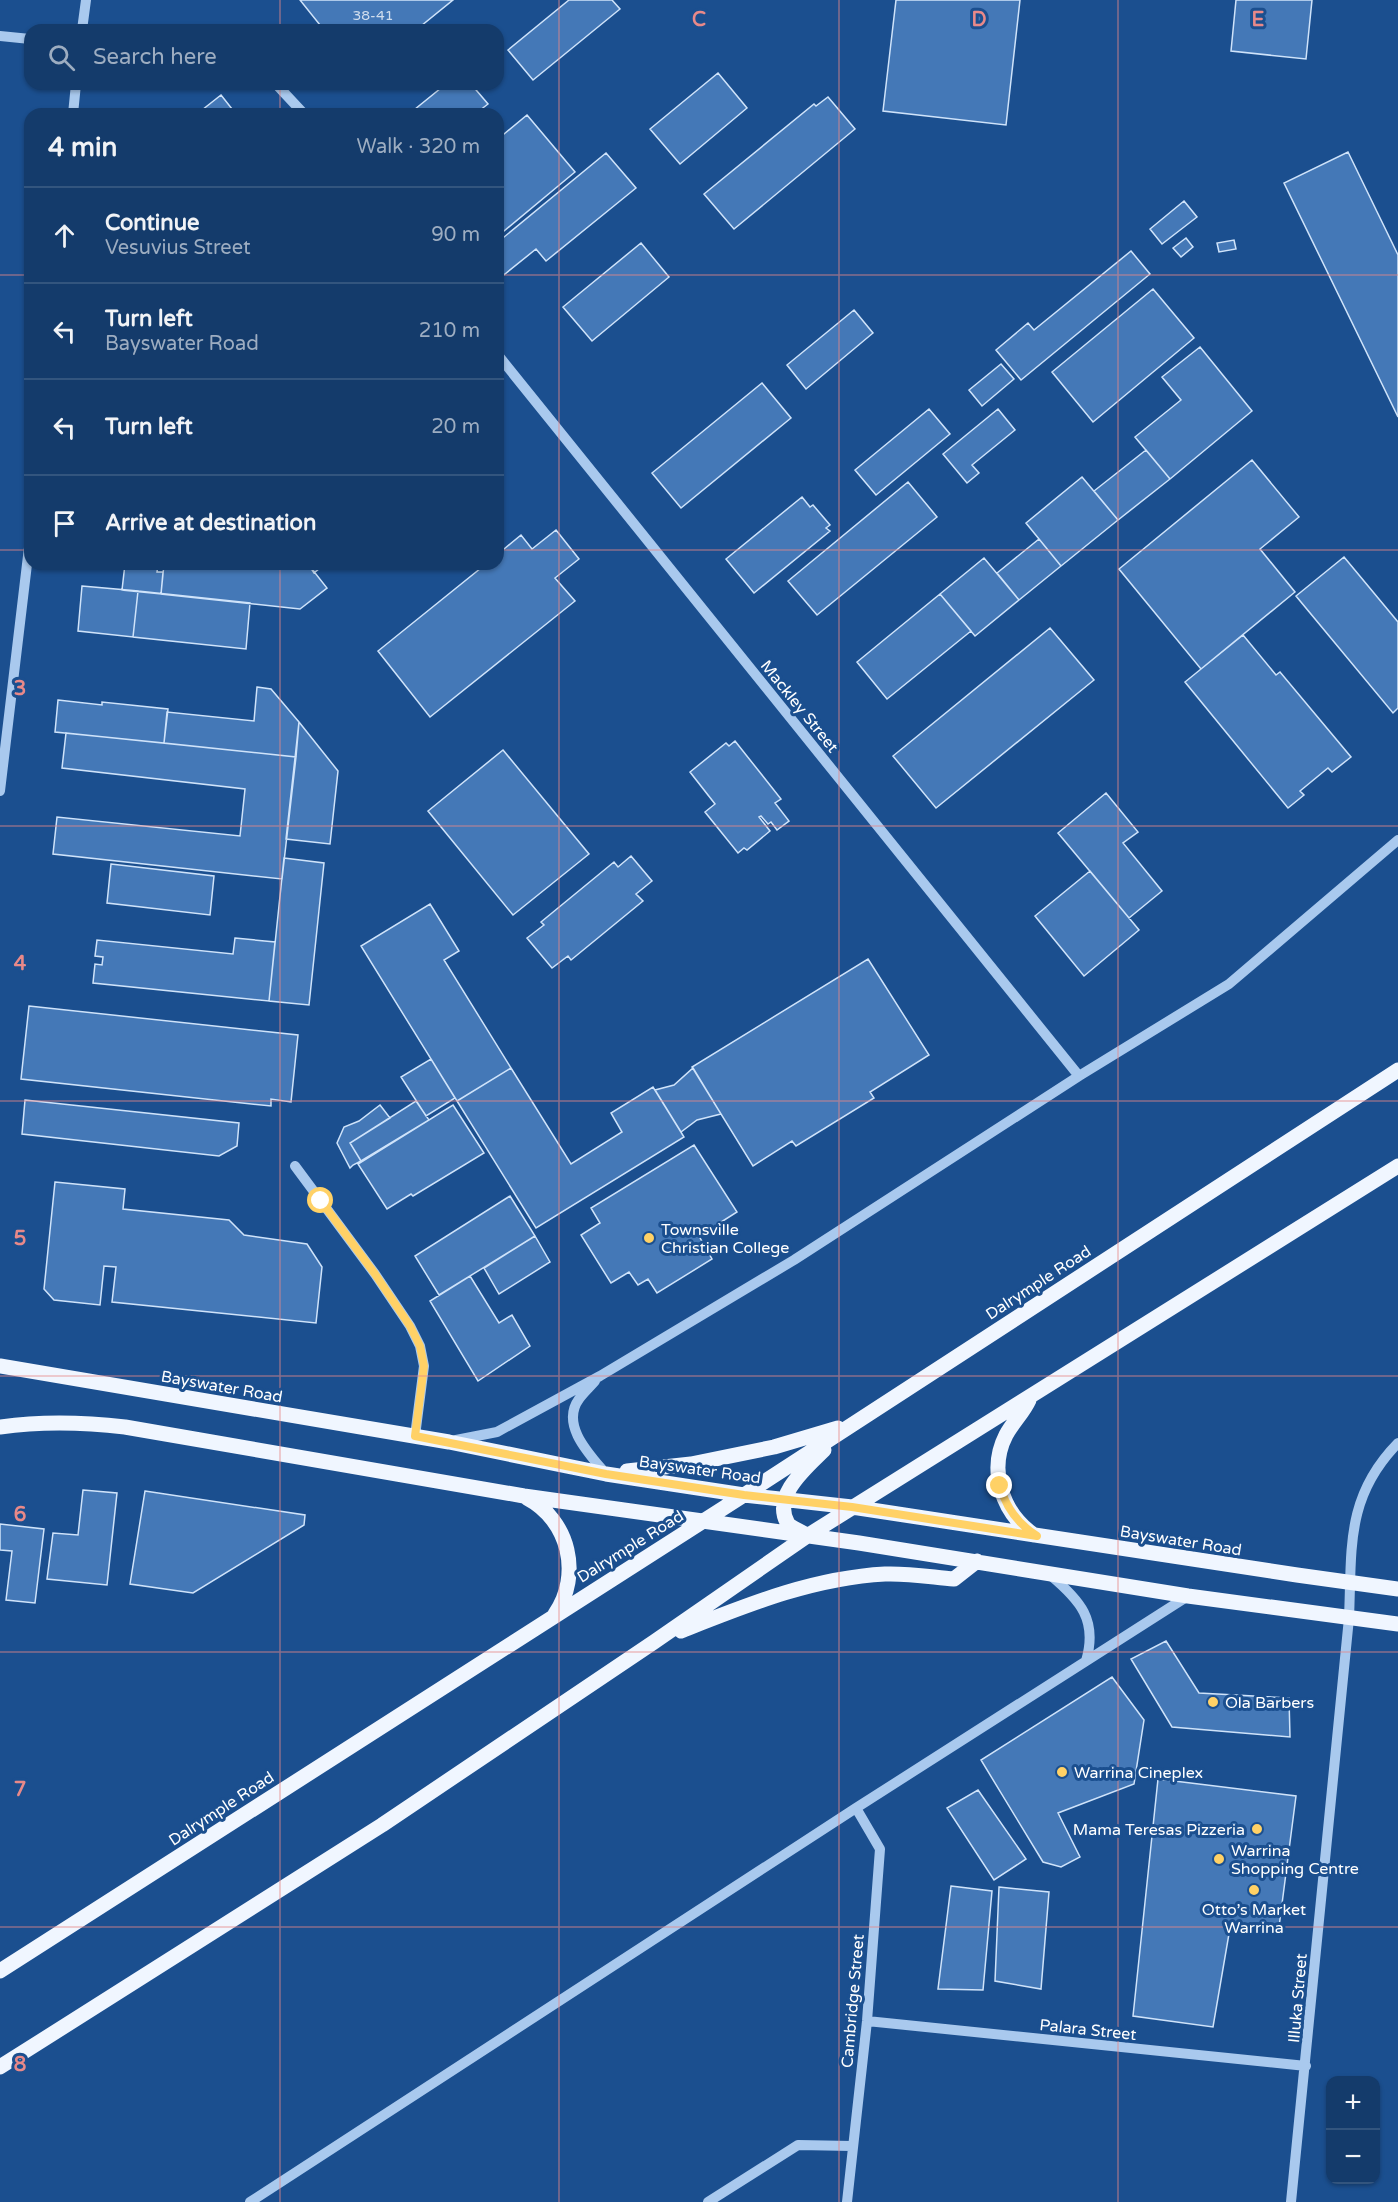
<!DOCTYPE html>
<meta charset="utf-8">
<style>
:root{--surface:#143b6b;--page:#1d4271;--text:#f1f3f6;--muted:#9dadc1;--line:#33557e}
body{margin:0;font-family:"Varela Round",sans-serif;background:var(--page);color:var(--text)}
.controls{position:absolute;right:18px;bottom:18px;display:grid;overflow:hidden;border-radius:12px;box-shadow:0 2px 4px #0004}
.controls button{width:54px;height:54px;display:grid;place-items:center;padding:0;border:0;border-bottom:2px solid var(--line);background:var(--surface);color:var(--text);font:30px sans-serif}
.stop{position:absolute;width:18px;height:18px;margin:-14px;border:4px solid #ffd166;border-radius:50%;background:#fff}
.stop.end{background:#ffd166;border-color:#fff;box-shadow:0 2px 6px #0008}
.list{margin:0;padding:0;list-style:none}
h2{display:flex;justify-content:space-between;align-items:center;height:78px;margin:0;padding:0 24px;font-size:26px}
h2 small{font-size:20px;font-weight:400;color:var(--muted)}
.list li{display:grid;grid-template-columns:39px 1fr auto;gap:18px;align-items:center;box-sizing:border-box;height:96px;padding:0 24px;border-top:2px solid var(--line)}
.list b{display:block;font-size:22px;white-space:nowrap}
.list p{margin:0;font-size:20px;white-space:nowrap;color:var(--muted)}
.list em{font-size:20px;font-style:normal;color:var(--muted)}
.icon{flex:none;width:33px;height:33px;fill:none;stroke:currentColor;stroke-width:2;stroke-linecap:round;stroke-linejoin:round}
.map{position:relative;flex:none;width:1398px;height:2202px;overflow:hidden}
.search{position:absolute;background:var(--surface);box-shadow:0 2px 4px #0004;left:24px;top:24px;width:480px;height:66px;display:flex;align-items:center;gap:15px;box-sizing:border-box;padding:0 21px;border-radius:18px;color:var(--muted);font-size:22px}
.panel{position:absolute;background:var(--surface);box-shadow:0 2px 4px #0004;left:24px;top:108px;width:480px;height:462px;border-radius:18px}
.map>svg:first-child{display:block}
.building{fill:#4478b7;stroke:#cfe3fa;stroke-width:1.5}
.lines{fill:none;stroke-linecap:round;stroke-linejoin:round}
.minor{stroke:#a9c9ee;stroke-width:10}
.major{stroke:#f0f6ff;stroke-width:15}
.route{stroke:#ffd166;stroke-width:8}
.grid{fill:none;stroke:#e88989;stroke-width:1.5;stroke-opacity:0.55}
.poi-dot{fill:#ffd166;stroke:#1b4f8f;stroke-width:2}
.labels{text-anchor:middle;stroke-width:6;stroke-linejoin:round;paint-order:stroke}
.number-label{font-size:14px;fill:#d0dded}
.street-label{font-size:16px;fill:#fff;stroke:#1b4f8f}
.poi-label{font-size:16px;fill:#fff;stroke:#1b4f8f;text-anchor:start}
.grid-label{font-size:20px;text-anchor:middle;font-weight:bold;fill:#e88989;stroke:#1b4f8f;stroke-width:6;stroke-linejoin:round;paint-order:stroke}
</style>
<div class="map">
<svg width="1398" height="2202" viewBox="0 0 1398 2202">
<rect width="100%" height="100%" fill="#1b4f8f"/>
<path class="building" d="M300,0H453L416,30H324Z
M569,0H612L620,9L533,80L508,50Z
M896,0H1020L1006,125L883,111Z
M1236,0H1312L1306,59L1231,51Z
M718,73L747,108L680,164L650,129Z
M446,84H471L488,104L475,114H409Z
M221,95L236,114H197Z
M828,97L855,129L734,229L704,194L814,104L816,106Z
M527,115L575,172L498,236V139Z
M1348,152L1398,255V417L1284,183Z
M606,153L636,188L546,261L536,249L500,278L498,275V242Z
M1184,201L1197,217L1162,244L1150,229Z
M1186,238L1193,247L1181,257L1173,248Z
M1234,240L1236,249L1219,252L1217,243Z
M641,243L669,277L592,341L563,307Z
M1131,251L1150,274L1021,380L996,350L1028,323L1034,330Z
M1153,289L1194,338L1093,422L1052,372Z
M854,310L873,333L806,389L787,365Z
M1200,347L1252,411L1170,479L1135,437L1181,400L1162,377Z
M1001,364L1014,379L982,406L969,390Z
M762,383L791,418L681,508L652,473Z
M929,409L950,434L876,495L855,470Z
M998,409L1015,430L972,465L979,473L967,483L943,454Z
M1146,450L1170,479L1118,520L1094,491Z
M1252,460L1299,517L1260,549L1295,592L1201,669L1119,569Z
M1082,477L1118,520L1061,566L1026,523Z
M908,482L937,517L817,615L788,581Z
M802,497L810,507L813,505L830,525L826,528L830,531L754,593L726,559Z
M556,530L579,559L555,578L575,601L430,717L378,651L486,564H498V554L521,535L532,549Z
M1039,539L1061,566L1019,600L997,573Z
M1344,557L1398,622V708L1393,713L1296,596Z
M984,558L1019,600L975,636L940,594Z
M125,564H158L157,572H163L161,594L122,590Z
M164,564H308L327,588L300,609L161,594Z
M308,564H325L314,573Z
M82,586L138,591L133,637L78,631Z
M138,591L250,603L246,649L133,637Z
M940,594L971,631L887,699L857,662Z
M1050,628L1094,680L936,808L893,756Z
M1243,635L1276,675L1280,672L1351,757L1332,772L1328,768L1300,791L1304,795L1288,808L1185,682Z
M257,687L271,689L299,722L296,757L164,743L167,712L254,721Z
M58,700L102,705V702L168,709L164,743L55,732Z
M299,722L338,771L330,844L286,839Z
M66,733L296,757L282,879L53,854L57,817L240,836L245,789L62,768Z
M735,741L781,799L775,803L789,821L777,830L771,822L768,824L761,816L759,817L770,831L747,850L744,848L738,853L705,812L715,804L690,772L726,743L729,746Z
M503,750L589,854L513,915L428,811Z
M1106,793L1138,832L1123,843L1162,891L1129,918L1058,833Z
M631,856L652,881L636,894L643,901L571,960L568,956L552,968L527,938L544,925L541,922L614,862L618,867Z
M284,858L324,863L309,1005L269,1001Z
M111,864L214,876L210,915L107,903Z
M1090,871L1139,930L1084,976L1035,916Z
M430,904L459,951L444,960L511,1068L457,1101L361,946Z
M235,938L275,942L269,1001L93,983L95,964L102,965L103,957L95,956L97,940L233,954Z
M868,959L929,1055L870,1092L874,1098L796,1146L792,1141L753,1166L692,1067Z
M29,1006L298,1035L291,1102L271,1099V1106L21,1079Z
M431,1059L455,1098L426,1116L401,1077Z
M511,1068L571,1164L622,1132L611,1113L653,1087L684,1137L536,1228L457,1101Z
M693,1068L721,1114L697,1120L681,1132L655,1090L674,1085Z
M25,1100L239,1123L237,1146L219,1156L22,1134Z
M416,1101L429,1120L361,1161L350,1143Z
M380,1105L390,1118L350,1143L361,1161L353,1165L350,1168L337,1143L344,1127L359,1121Z
M453,1105L484,1153L413,1196L411,1194L387,1209L358,1164Z
M694,1145L737,1212L699,1236L712,1259L657,1293L648,1279L638,1285L629,1272L611,1283L581,1235L600,1223L591,1208Z
M55,1182L125,1189L123,1209L229,1220L244,1235L307,1244L322,1267L316,1323L112,1302L116,1267L104,1266L100,1305L54,1300L44,1289Z
M510,1196L535,1236L439,1295L415,1256Z
M535,1236L550,1262L499,1294L484,1268Z
M470,1276L499,1323L512,1315L530,1346L478,1381L430,1301Z
M83,1490L117,1493L107,1585L47,1579L53,1533L78,1535Z
M145,1491L305,1515L304,1525L193,1593L130,1584Z
M0,1524L44,1529L35,1603L6,1600L12,1551L0,1550Z
M1166,1641L1199,1693L1289,1698L1290,1737L1172,1727L1131,1659Z
M1112,1677L1144,1720L1134,1784L1058,1813L1080,1857L1061,1867L1043,1862L981,1760Z
M1158,1779L1296,1796L1279,1927L1231,1922L1213,2027L1133,2016Z
M978,1790L1026,1859L994,1880L947,1808Z
M951,1886L992,1891L983,1990L938,1989Z
M999,1887L1049,1892L1041,1989L995,1981Z"/>
<g class="lines">
<path class="minor" d="M82,30L86,0
M0,36L30,39
M276,84L304,114
M73,114L76,84
M498,355L1079,1076
M0,791L30,539
M295,1166L375,1274L410,1326L420,1346L424,1366L415,1436
M595,1381C590,1387 584,1392 579,1399C560,1425 590,1455 606,1474
M456,1440L497,1432L600,1376L794,1260L1079,1076L1229,984L1398,840
M1050,1575C1080,1600 1098,1620 1086,1661
M867,2021L1306,2066
M250,2202L856,1808L1188,1596
M708,2202L798,2145L852,2146
M847,2202L867,2021L880,1849L856,1808
M1291,2202L1349,1618C1352,1549 1345,1497 1398,1443"/>
<path class="major" d="M0,1366L449,1442L606,1474L744,1495L852,1507L1297,1575L1398,1589
M1029,1400C1023,1413 1013,1422 1006,1435C988,1470 1002,1513 1034,1535
M0,1427C42,1421 82,1422 125,1427L524,1496L859,1543L1188,1596L1398,1624
M627,1471L691,1464L774,1447L838,1428
M527,1498C569,1520 582,1575 555,1614
M805,1534C800,1531 792,1528 788,1524C771,1496 807,1467 824,1450
M681,1631C747,1605 812,1578 885,1574C907,1573 931,1577 954,1579L977,1561
M0,1971L744,1495L1398,1070
M0,2067L382,1825L654,1642L807,1536L1398,1166"/>
</g>
<g class="lines">
<path class="route" d="M321,1201L375,1274L410,1326L420,1346L424,1366L415,1436L606,1474L744,1495L852,1507L1037,1536C1018,1524 1006,1508 1000,1486"/>
</g>
<path class="grid" d="M280,0V30M559,0V2202M839,0V2202M1118,0V2202M280,84V114M0,275H30M498,275H1398M0,550H30M498,550H1398M280,564V2202M0,826H1398M0,1101H1398M0,1376H1398M0,1652H1398M0,1927H1398"/>
<g class="poi-dot">
<circle cx="649" cy="1238" r="6"/>
<circle cx="1213" cy="1702" r="6"/>
<circle cx="1062" cy="1772" r="6"/>
<circle cx="1257" cy="1829" r="6"/>
<circle cx="1219" cy="1859" r="6"/>
<circle cx="1254" cy="1890" r="6"/>
</g>
<g class="labels">
<g class="number-label">
<text x="373" y="20">38-41</text>
</g>
<g class="street-label">
<text transform="translate(800 706) rotate(51)" y="6">Mackley Street</text>
<text transform="translate(1038 1282) rotate(-33)" y="6">Dalrymple Road</text>
<text transform="translate(222 1386) rotate(10)" y="6">Bayswater Road</text>
<text transform="translate(700 1469) rotate(8)" y="6">Bayswater Road</text>
<text transform="translate(1181 1540) rotate(9)" y="6">Bayswater Road</text>
<text transform="translate(630 1546) rotate(-32)" y="6">Dalrymple Road</text>
<text transform="translate(221 1808) rotate(-33)" y="6">Dalrymple Road</text>
<text transform="translate(1297 1998) rotate(-85)" y="6">Illuka Street</text>
<text transform="translate(852 2001) rotate(-85)" y="6">Cambridge Street</text>
<text transform="translate(1088 2029) rotate(6)" y="6">Palara Street</text>
</g>
<g class="poi-label">
<text x="661" y="1235">Townsville<tspan x="661" dy="18">Christian College</tspan></text>
<text x="1225" y="1708">Ola Barbers</text>
<text x="1074" y="1778">Warrina Cineplex</text>
<text x="1245" y="1835" text-anchor="end">Mama Teresas Pizzeria</text>
<text x="1231" y="1856">Warrina<tspan x="1231" dy="18">Shopping Centre</tspan></text>
<text x="1254" y="1915" text-anchor="middle">Otto’s Market<tspan x="1254" dy="18">Warrina</tspan></text>
</g>
</g>
<g class="grid-label">
<text x="699" y="26">C</text>
<text x="979" y="26">D</text>
<text x="1258" y="26">E</text>
<text x="20" y="695">3</text>
<text x="20" y="970">4</text>
<text x="20" y="1245">5</text>
<text x="20" y="1521">6</text>
<text x="20" y="1796">7</text>
<text x="20" y="2071">8</text>
</g>
</svg>
<div class="controls">
<button>+</button>
<button>−</button>
</div>
<div class="stop" style="left:321px;top:1201px"></div>
<div class="stop end" style="left:1000px;top:1486px"></div>
<div class="search"><svg class="icon" aria-label="search" viewBox="0 0 24 24"><circle cx="10" cy="10" r="6"/><path d="M15 15l6 6"/></svg>Search here</div>
<section class="panel">
<h2>4 min<small>Walk · 320 m</small></h2>
<ul class="list">
<li><svg class="icon" aria-label="ahead" viewBox="0 0 24 24"><path d="M12 20V5M6 11l6-6 6 6"/></svg><div><b>Continue</b><p>Vesuvius Street</p></div><em>90 m</em></li>
<li><svg class="icon" aria-label="left" viewBox="0 0 24 24"><path d="M17 20v-9H6M10 6l-5 5 5 5"/></svg><div><b>Turn left</b><p>Bayswater Road</p></div><em>210 m</em></li>
<li><svg class="icon" aria-label="left" viewBox="0 0 24 24"><path d="M17 20v-9H6M10 6l-5 5 5 5"/></svg><div><b>Turn left</b></div><em>20 m</em></li>
<li><svg class="icon" aria-label="arrive" viewBox="0 0 24 24"><path d="M6 21V4h12l-3 4 3 4H6"/></svg><div><b>Arrive at destination</b></div></li>
</ul>
</section>
</div>
